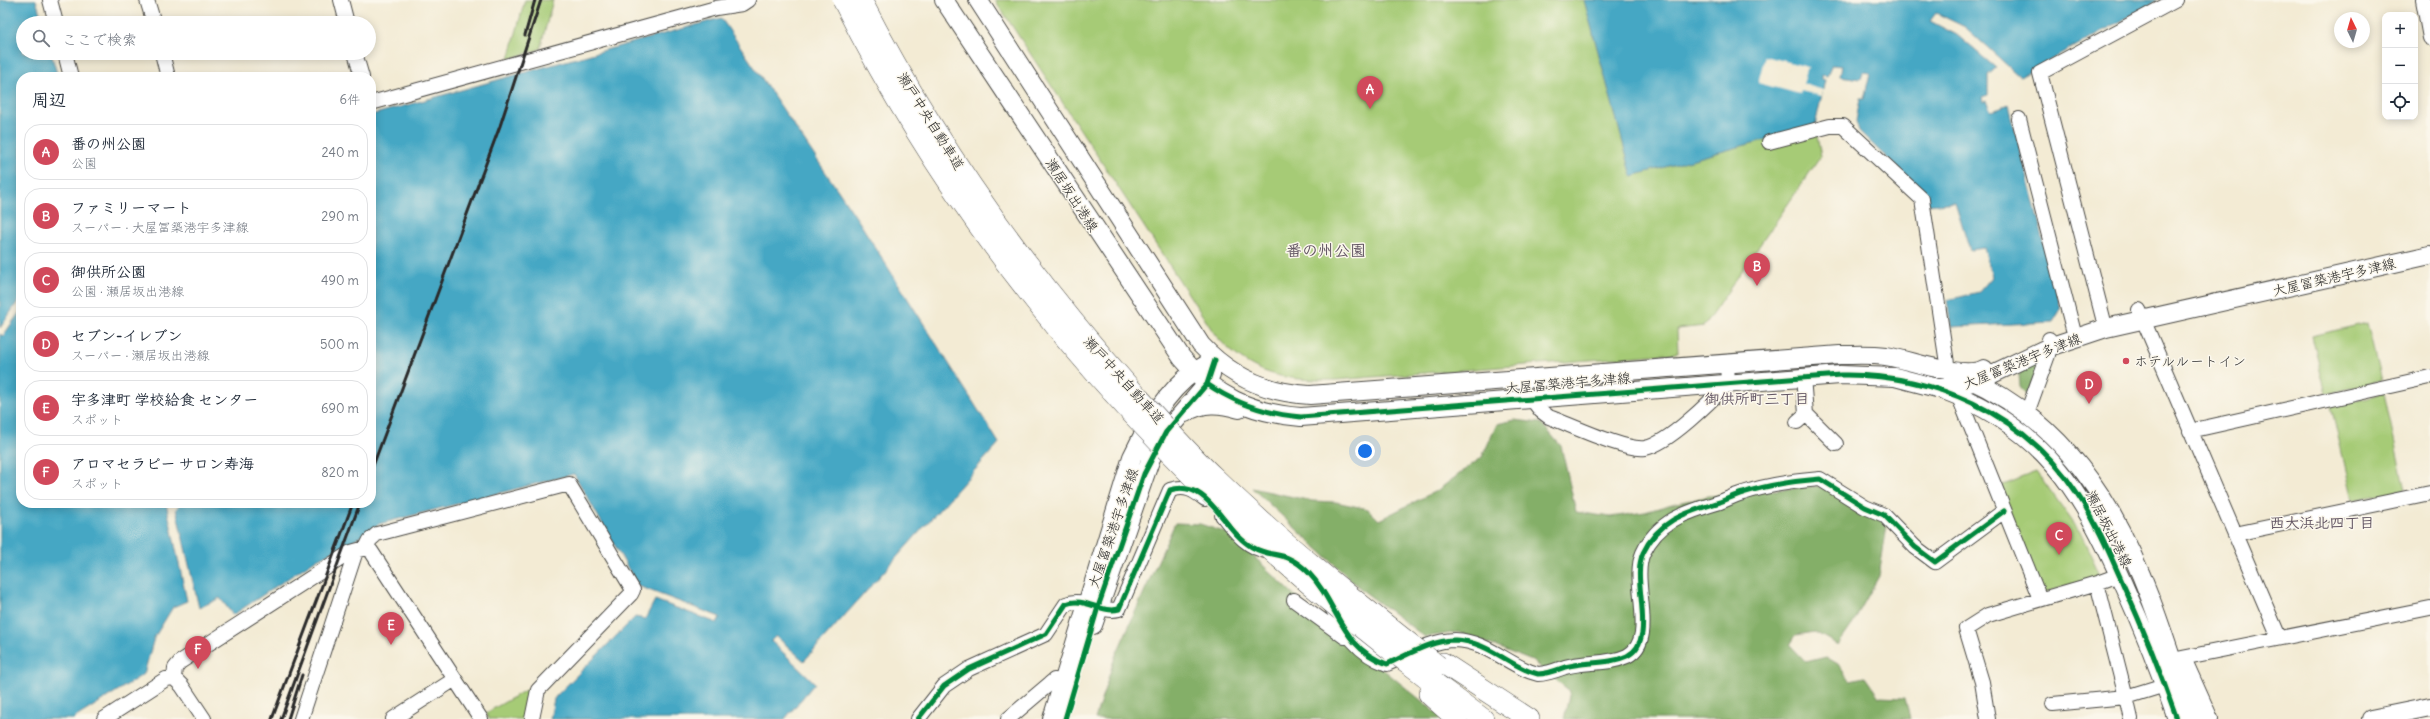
<!DOCTYPE html>
<html lang="ja">
<meta charset="utf-8">
<style>
:root{--surface:#fff;--page:#f2f2f3;--text:#1f2937;--muted:#747a83;--line:#e0e1e3;--accent:#d1495b}
body{margin:0;font-family:Delius,"Klee One",sans-serif;background:var(--page);color:var(--text)}
.controls{position:absolute;right:12px;top:12px;display:grid;overflow:hidden;border-radius:8px;box-shadow:0 2px 10px #0003}
.controls button{width:36px;height:36px;display:grid;place-items:center;padding:0;border:0;border-bottom:1px solid var(--line);background:var(--surface);color:var(--text);font:20px sans-serif}
.compass{position:absolute;left:2334px;top:12px;width:36px;height:36px;border-radius:50%;background:var(--surface);box-shadow:0 2px 10px #0003;rotate:355deg}
.you{position:absolute;left:1365px;top:451px;width:14px;height:14px;margin:-10px;border:3px solid #fff;border-radius:50%;background:#1a73e8;box-shadow:0 0 0 6px #1a73e833}
.badge{display:grid;place-items:center;width:26px;height:26px;border-radius:50%;background:var(--accent);color:#fff;font-size:13px;font-weight:700}
.pin{position:absolute;translate:-50% -33px;filter:drop-shadow(0 1px 2px #0008)}
.pin::after{content:'';position:absolute;top:21px;width:14px;height:12px;background:inherit;clip-path:polygon(0 0,100% 0,50% 100%)}
.list{margin:0;padding:0;list-style:none}
h2{display:flex;justify-content:space-between;align-items:center;height:52px;margin:0;padding:0 16px;font-size:17px}
h2 small{font-size:13px;font-weight:400;color:var(--muted)}
.list li{display:grid;grid-template-columns:26px 1fr auto;gap:12px;align-items:center;box-sizing:border-box;height:56px;margin:0 8px 8px;padding:0 8px;border:1px solid var(--line);border-radius:16px}
.list b{display:block;font-size:15px;white-space:nowrap}
.list p{margin:0;font-size:13px;white-space:nowrap;color:var(--muted)}
.list em{font-size:13px;font-style:normal;color:var(--muted)}
.icon{flex:none;width:22px;height:22px;fill:none;stroke:currentColor;stroke-width:2;stroke-linecap:round;stroke-linejoin:round}
.map{position:relative;flex:none;width:2430px;height:719px;overflow:hidden}
.search{position:absolute;background:var(--surface);box-shadow:0 2px 10px #0003;left:16px;top:16px;width:360px;height:44px;display:flex;align-items:center;gap:10px;box-sizing:border-box;padding:0 14px;border-radius:22px;color:var(--muted);font-size:15px}
.panel{position:absolute;background:var(--surface);box-shadow:0 2px 10px #0003;left:16px;top:72px;width:360px;height:436px;border-radius:16px}
.map>svg:first-child{display:block}
.green{fill:#a6cb76;stroke:#687b50}
.forest{fill:#84af67;stroke:#586d49}
.water{fill:#44a7c4;stroke:#386978}
.pier{fill:#f3ebd4}
.lines{fill:none;stroke-linecap:round;stroke-linejoin:round}
.minor-casing{stroke:#494844;stroke-width:16}
.major-casing{stroke:#494844;stroke-width:20}
.highway-casing{stroke:#494844;stroke-width:22}
.minor{stroke:#fff;stroke-width:14}
.major{stroke:#fff;stroke-width:18}
.highway{stroke:#fff;stroke-width:21}
.rail{stroke:#2b2b2b;stroke-width:3}
.highway-bridge-casing{stroke:#494844;stroke-width:22;stroke-linecap:butt}
.highway-bridge{stroke:#fff;stroke-width:21}
.cycleway-casing{stroke:#fbf7ec;stroke-width:8}
.cycleway{stroke:#00873e;stroke-width:5}
.poi-dot{fill:#d1495b;stroke:#fbf7ec;stroke-width:1.5}
.labels{text-anchor:middle;stroke-width:3;stroke-linejoin:round;paint-order:stroke}
.street-label{font-size:14px;fill:#2b2b2b;stroke:#fbf7ec}
.poi-label{font-size:14px;fill:#2b2b2b;stroke:#fbf7ec;text-anchor:start}
.neighbourhood-label{font-size:15px;font-weight:bold;fill:#625563;stroke:#fbf7ec}
.quarter-label{font-size:16px;font-weight:bold;fill:#625563;stroke:#fbf7ec}
</style>
<div class="map">
<svg width="2430" height="719" viewBox="0 0 2430 719">
<rect width="100%" height="100%" fill="#fbf7ec"/>
<filter id="ink" filterUnits="userSpaceOnUse"><feTurbulence type="fractalNoise" baseFrequency=".025" numOctaves="2"/><feDisplacementMap in="SourceGraphic" scale="8" xChannelSelector="R" yChannelSelector="G"/><feConvolveMatrix kernelMatrix="1 2 1 2 8 2 1 2 1" color-interpolation-filters="sRGB"/></filter>
<filter id="wash" filterUnits="userSpaceOnUse"><feTurbulence type="fractalNoise" baseFrequency=".012" numOctaves="4" result="noise"/><feDisplacementMap in="SourceGraphic" scale="16" xChannelSelector="R" yChannelSelector="G"/><feGaussianBlur stdDeviation="0.9" result="paint"/><feColorMatrix in="noise" values="0 0 0 0 0 0 0 0 0 0 0 0 0 0 0 0 0 1.4 0 .05"/><feComposite in="paint" operator="in"/></filter>
<g filter="url(#wash)">
<rect width="100%" height="100%" fill="#f3ebd4"/>
<path class="green" d="M525,0H553L540,49L509,59Z
M995,0H1584L1632,176L1815,126L1821,156L1704,326L1677,329L1678,353L1335,380C1284,381 1251,375 1216,336Z
M2367,323L2381,381L2326,394L2312,336Z
M2384,393L2405,490L2353,500L2331,406Z
M2037,472L2080,532L2101,577L2042,593L1998,487Z
M529,688L523,719H489L486,713Z"/>
<path class="forest" d="M2042,360L2026,394L2020,386L2019,374L2023,369Z
M1514,420L1541,423L1561,446L1576,512L1610,517L1645,512L1672,504L1709,496L1818,486L1865,505L1887,526L1879,576L1850,628L1838,645L1815,632L1796,635L1790,645L1806,662L1826,657L1838,664L1849,680L1865,677L1879,697L1905,698L1910,719H1564L1570,691L1532,661L1459,632L1425,637L1362,590L1252,488L1312,501L1336,502L1368,509L1379,520L1438,490L1482,457L1497,424Z
M1175,523L1200,524L1230,534L1309,609L1444,719H1095L1115,657Z"/>
<path class="water" d="M0,0H36L43,23H23V53H51L58,77H21V297L0,328Z
M1584,0H2159L2020,77L1965,27L1936,13L1930,21L1957,35L1996,68L1988,75V95L1982,97L1983,102L1986,101L1991,111L2009,105L2061,309L2053,322L1951,327L1947,300L1979,292L1992,277L1984,248L1970,250L1955,202L1928,205L1926,196L1859,131L1856,121L1860,99H1864L1870,73L1863,72L1861,79L1840,76L1842,66L1832,65L1827,76L1822,75V79L1825,80L1815,126L1632,176Z
M721,18L858,220L999,443L804,661L776,636L771,641L815,683L785,719H550L554,699L557,695L635,617L645,619L655,600L717,623L720,617L638,586L574,474L379,524L348,544L317,559L233,615L220,598L199,608L176,509L181,503H371V115Z
M21,310V503H166L187,601L173,607L154,638L144,674L73,719H0V334L3,336Z"/>
<path class="pier" d="M1765,56L1808,67L1803,84L1823,90L1822,96L1801,91L1800,94L1758,83Z"/>
</g>
<g filter="url(#ink)">
<g class="lines">
<g class="minor-casing">
<path id="minor" d="M50,0L56,23
M147,0L154,23
M341,0L347,23
M2423,0L2430,38
M65,53L71,77
M162,53L168,77
M355,53L362,77
M371,103L716,8L742,4L748,0
M2019,119L2073,329
M1769,142L1830,126H1843L1922,199L1948,370L2040,599
M2139,310L2279,637
M2103,318L2040,73L2176,0
M1531,398L1541,411L1549,417C1571,425 1625,451 1645,448C1668,444 1712,400 1728,383L1727,363
M2027,413L2048,355L2049,339
M1806,414L1836,444
M1797,422L1806,414L1803,377
M2190,431L2430,377
M1222,515C1236,533 1247,548 1270,552
M2235,534L2430,493
M366,548L370,540L377,534L569,484L633,590L631,594L538,690L532,719
M2097,583L2119,575
M1294,600L1345,637
M1331,606C1344,632 1359,654 1387,664C1407,655 1432,640 1455,640C1482,641 1501,658 1524,669C1528,671 1534,673 1538,674C1547,674 1557,670 1565,667C1585,661 1608,665 1627,656C1659,640 1630,582 1643,553C1659,519 1688,512 1720,502C1728,499 1735,495 1743,493C1767,485 1795,481 1820,479L1865,507L1884,515L1915,547L1935,562L2004,511
M2172,660L2430,608
M174,678L175,668L180,662L351,552L366,548L371,551L481,719
M2053,704L2126,697L2131,719
M104,719L166,679L174,678L182,686L204,719
M301,719L356,551
M393,719L455,679
M918,719L944,686L969,669L1046,634L1066,604C1084,596 1101,614 1119,609L1170,490C1186,485 1193,490 1205,499
M1008,719L1054,680L1064,681
M1988,719L1982,682L1966,629L1988,615L2097,583L2126,697L2165,685"/>
</g>
<g class="major-casing">
<path id="major" d="M944,0L1182,358C1215,396 1250,413 1301,417L1840,375L1895,377L1937,388H1954L1984,378L2049,347L2106,328L2430,255
M978,0L1201,345C1231,377 1267,393 1310,395L1840,355C1855,355 1871,354 1886,356C1911,360 1963,380 1984,369
M1967,378C2109,442 2147,583 2191,719
M1941,389C2043,427 2081,490 2123,584C2143,628 2161,673 2177,719
M1185,413C1203,402 1219,403 1239,409
M1093,625L1151,458L1166,432L1207,384L1211,374
M2183,661L2209,719
M1052,719L1132,457C1147,425 1172,382 1204,366
M2371,719L2430,707"/>
</g>
<g class="highway-casing">
<path id="highway" d="M1443,663L1529,719
M1425,676L1483,719
M1429,694L1457,719"/>
</g>
<use href="#minor" class="minor"/>
<use href="#major" class="major"/>
<use href="#highway" class="highway"/>
<path class="rail" d="M525,35L535,0
M371,471L500,126L541,0
M272,719L353,503
M281,719L360,503
M288,719L302,675"/>
<g class="highway-bridge-casing">
<path id="highway-bridge" d="M843,0C977,269 1185,497 1425,676
M861,0C933,141 1025,270 1130,388C1158,419 1186,451 1216,479C1286,547 1362,606 1438,666"/>
</g>
<use href="#highway-bridge" class="highway-bridge"/>
<g class="cycleway-casing">
<path id="cycleway" d="M1207,384C1236,404 1266,414 1301,417L1840,375C1932,373 2024,413 2076,492C2096,521 2109,552 2123,584C2143,628 2161,673 2177,719
M918,719L944,686L969,669L1046,634L1066,604C1084,596 1101,614 1119,609L1170,490C1209,478 1223,531 1252,547C1273,559 1285,549 1308,572C1339,604 1340,648 1387,664C1407,655 1432,640 1455,640C1482,641 1501,658 1524,669C1528,671 1534,673 1538,674C1547,674 1557,670 1565,667C1585,661 1608,665 1627,656C1659,640 1630,582 1643,553C1659,519 1688,512 1720,502C1728,499 1735,495 1743,493C1767,485 1795,481 1820,479L1865,507L1884,515L1915,547L1935,562L2004,511
M1065,719L1098,607L1144,474L1166,432L1207,384L1215,360"/>
</g>
<use href="#cycleway" class="cycleway"/>
</g>
</g>
<circle class="poi-dot" cx="2126" cy="361" r="4"/>
<g class="labels">
<g class="street-label">
<text transform="translate(931 121) rotate(58)" y="5">瀬戸中央自動車道</text>
<text transform="translate(1072 195) rotate(57)" y="5">瀬居坂出港線</text>
<text transform="translate(2334 277) rotate(-13)" y="5">大屋冨築港宇多津線</text>
<text transform="translate(2022 361) rotate(-22)" y="5">大屋冨築港宇多津線</text>
<text transform="translate(1124 380) rotate(48)" y="5">瀬戸中央自動車道</text>
<text transform="translate(1568 383) rotate(-5)" y="5">大屋冨築港宇多津線</text>
<text transform="translate(1113 528) rotate(-71)" y="5">大屋冨築港宇多津線</text>
<text transform="translate(2109 529) rotate(63)" y="5">瀬居坂出港線</text>
</g>
<g class="poi-label">
<text x="2134" y="366">ホテルルートイン</text>
</g>
<g class="neighbourhood-label">
<text x="1757" y="404">御供所町三丁目</text>
<text x="2322" y="528">西大浜北四丁目</text>
</g>
<g class="quarter-label">
<text x="1326" y="256">番の州公園</text>
</g>
</g>
</svg>
<div class="controls">
<button>+</button>
<button>−</button>
<button><svg class="icon" aria-label="locate" viewBox="0 0 24 24"><circle cx="12" cy="12" r="6"/><path d="M12 2v4M12 18v4M2 12h4M18 12h4"/></svg></button>
</div>
<svg class="compass" viewBox="-18 -18 36 36"><path d="M0-13l5 13h-10z" fill="#e53935"/><path d="M0 13l5-13h-10z" fill="#747a83"/></svg>
<div class="you"></div>
<div class="pin badge" style="left:1370px;top:109px">A</div>
<div class="pin badge" style="left:1757px;top:286px">B</div>
<div class="pin badge" style="left:2059px;top:555px">C</div>
<div class="pin badge" style="left:2089px;top:404px">D</div>
<div class="pin badge" style="left:391px;top:645px">E</div>
<div class="pin badge" style="left:198px;top:669px">F</div>
<div class="search"><svg class="icon" aria-label="search" viewBox="0 0 24 24"><circle cx="10" cy="10" r="6"/><path d="M15 15l6 6"/></svg>ここで検索</div>
<section class="panel">
<h2>周辺<small>6件</small></h2>
<ul class="list">
<li><span class="badge">A</span><div><b>番の州公園</b><p>公園</p></div><em>240 m</em></li>
<li><span class="badge">B</span><div><b>ファミリーマート</b><p>スーパー · 大屋冨築港宇多津線</p></div><em>290 m</em></li>
<li><span class="badge">C</span><div><b>御供所公園</b><p>公園 · 瀬居坂出港線</p></div><em>490 m</em></li>
<li><span class="badge">D</span><div><b>セブン-イレブン</b><p>スーパー · 瀬居坂出港線</p></div><em>500 m</em></li>
<li><span class="badge">E</span><div><b>宇多津町 学校給食 センター</b><p>スポット</p></div><em>690 m</em></li>
<li><span class="badge">F</span><div><b>アロマセラピー サロン寿海</b><p>スポット</p></div><em>820 m</em></li>
</ul>
</section>
</div>
